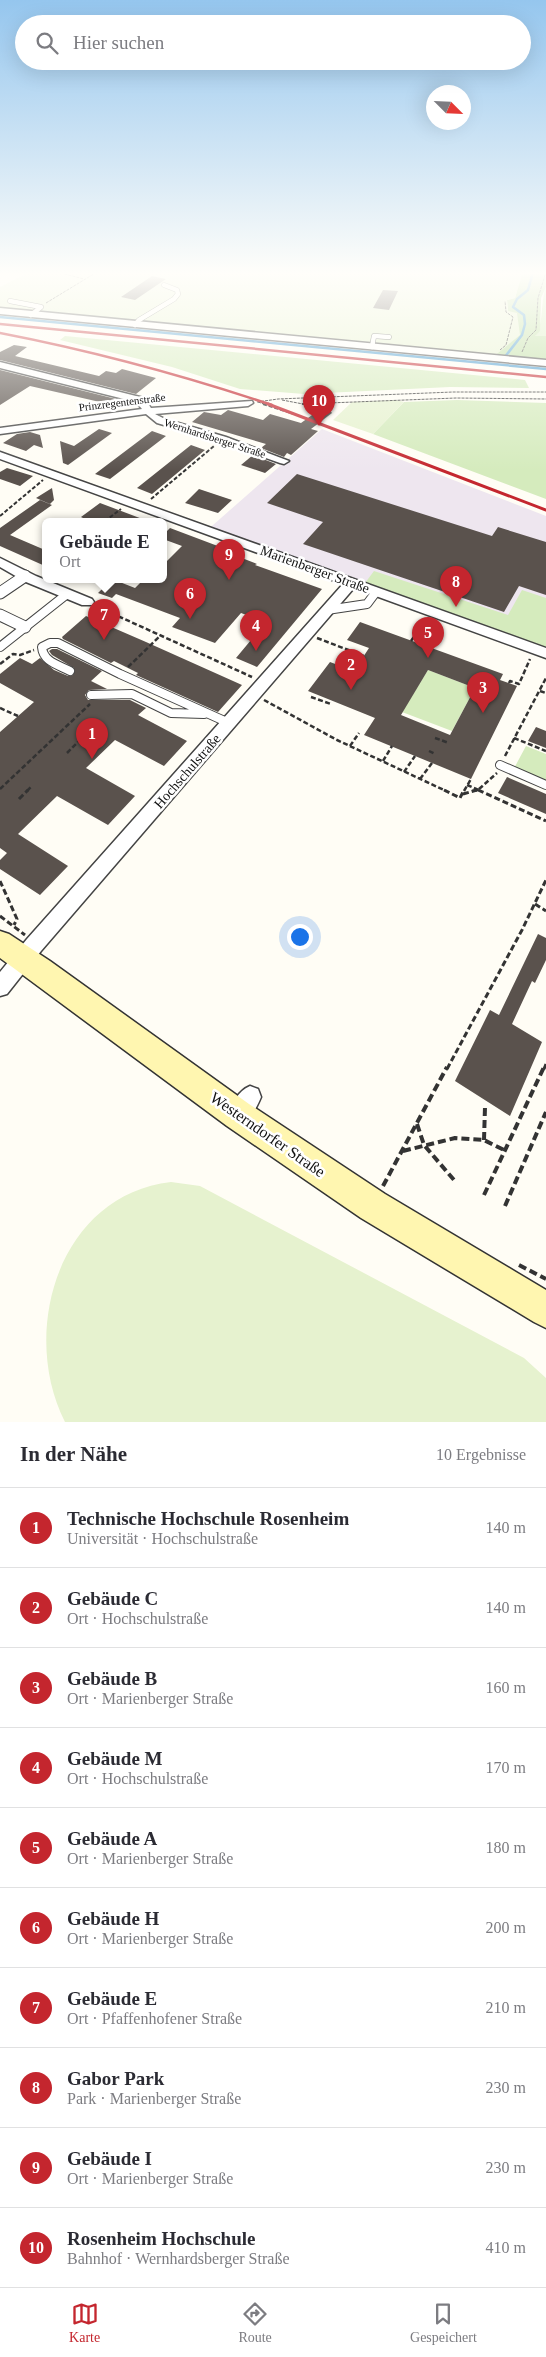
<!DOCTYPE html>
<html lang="de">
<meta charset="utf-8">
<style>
:root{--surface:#fff;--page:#f2f2f3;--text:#2b2b33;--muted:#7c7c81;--line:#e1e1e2;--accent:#c4262e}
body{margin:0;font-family:Georgia,serif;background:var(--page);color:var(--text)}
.compass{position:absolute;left:426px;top:85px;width:45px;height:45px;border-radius:50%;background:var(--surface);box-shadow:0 5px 20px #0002;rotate:114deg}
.you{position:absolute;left:299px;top:936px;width:18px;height:18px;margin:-12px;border:4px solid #fff;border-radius:50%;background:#1a73e8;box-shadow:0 0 0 8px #1a73e833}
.badge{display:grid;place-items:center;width:32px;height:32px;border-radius:50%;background:var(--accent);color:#fff;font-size:16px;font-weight:700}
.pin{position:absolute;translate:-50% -41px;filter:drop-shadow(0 1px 2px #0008)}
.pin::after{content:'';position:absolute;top:26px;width:18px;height:15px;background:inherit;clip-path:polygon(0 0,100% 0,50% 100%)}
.popup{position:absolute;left:42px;top:518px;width:125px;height:65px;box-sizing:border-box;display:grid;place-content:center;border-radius:8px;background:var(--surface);filter:drop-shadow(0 1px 4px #0005);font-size:16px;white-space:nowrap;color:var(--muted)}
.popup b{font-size:19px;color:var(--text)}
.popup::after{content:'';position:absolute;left:50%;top:100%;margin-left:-10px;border:10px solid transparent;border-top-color:var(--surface)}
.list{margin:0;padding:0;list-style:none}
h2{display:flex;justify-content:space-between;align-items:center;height:65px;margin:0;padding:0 20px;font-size:21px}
h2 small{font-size:16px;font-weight:400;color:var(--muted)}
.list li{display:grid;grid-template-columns:32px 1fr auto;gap:15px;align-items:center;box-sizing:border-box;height:80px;padding:0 20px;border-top:1px solid var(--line)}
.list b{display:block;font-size:19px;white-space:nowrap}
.list p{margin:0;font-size:16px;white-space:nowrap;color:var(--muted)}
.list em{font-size:16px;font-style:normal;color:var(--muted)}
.icon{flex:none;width:28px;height:28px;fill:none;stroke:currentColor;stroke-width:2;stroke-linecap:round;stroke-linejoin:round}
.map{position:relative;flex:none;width:546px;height:1422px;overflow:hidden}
.search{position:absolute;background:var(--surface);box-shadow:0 5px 20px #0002;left:15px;right:15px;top:15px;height:55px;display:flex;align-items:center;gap:12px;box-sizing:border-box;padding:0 18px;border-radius:28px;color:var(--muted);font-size:19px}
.sheet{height:865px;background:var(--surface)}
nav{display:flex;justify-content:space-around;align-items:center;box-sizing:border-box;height:70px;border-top:1px solid var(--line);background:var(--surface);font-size:14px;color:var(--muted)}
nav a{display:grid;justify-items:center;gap:2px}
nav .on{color:var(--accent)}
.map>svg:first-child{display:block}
.industrial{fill:#eee6ef}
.green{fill:#d5ebbd}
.forest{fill:#b9dc9c}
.pitch{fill:#e6f2cf}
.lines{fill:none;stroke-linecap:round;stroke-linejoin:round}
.stream{stroke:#3f96cf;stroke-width:2.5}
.building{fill:#5a524d;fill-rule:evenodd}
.service-far1-casing{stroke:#444;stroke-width:5.5}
.service-casing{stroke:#444;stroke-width:10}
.pedestrian-casing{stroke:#444;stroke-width:13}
.minor-casing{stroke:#444;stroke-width:3}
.secondary-casing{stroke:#333;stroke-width:3}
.path-far4{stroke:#333;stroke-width:1;stroke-dasharray:3 1;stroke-linecap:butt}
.path-far3{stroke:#333;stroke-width:2;stroke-dasharray:4 2;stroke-linecap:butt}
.path-far2{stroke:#333;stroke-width:2.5;stroke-dasharray:5 2.5;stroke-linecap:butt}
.path-far1{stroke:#333;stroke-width:3;stroke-dasharray:6 3;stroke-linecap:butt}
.path{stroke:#333;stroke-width:4;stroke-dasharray:8 4;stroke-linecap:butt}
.service-far1{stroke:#fff;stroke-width:4.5}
.service{stroke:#fff;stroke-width:8}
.pedestrian{stroke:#fff;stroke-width:11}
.minor{fill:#fff;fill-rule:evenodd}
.secondary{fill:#fff6b0;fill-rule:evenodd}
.rail-far1{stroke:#c4262e;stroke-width:2.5}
.rail{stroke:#c4262e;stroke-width:3}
.labels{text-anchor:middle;stroke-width:5;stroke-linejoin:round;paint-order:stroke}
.far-street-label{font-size:11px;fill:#111;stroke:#fff}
.street-label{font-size:14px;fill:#111;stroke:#fff}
.near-street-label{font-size:16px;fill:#111;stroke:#fff}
</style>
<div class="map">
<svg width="546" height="1422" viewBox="0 0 546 1422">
<rect width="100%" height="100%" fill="#fffdf5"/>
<path class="industrial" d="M322,429L546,516V653L204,533Z"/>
<path class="green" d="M546,287V336H535C544,326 540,303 546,287Z
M65,336L525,380L529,388L450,387L304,394L240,389L172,367L60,340Z
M457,400L546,403V499L373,434L404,402Z
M374,571L508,615L522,590L546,598V649L365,583Z
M428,670L475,688L452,731L402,712Z
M526,746L546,754V790L511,774Z"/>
<path class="forest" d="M522,272H546V287L541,298L540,331L535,336H546V363L492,358L508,311L507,300L515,298Z"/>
<path class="pitch" d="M30,272H523L515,298L507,300L508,311L517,313L520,335L492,358L0,311V287Z
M396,400L404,402L373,434L333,420L352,402Z
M171,1182L200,1186L524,1358L546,1378V1422H65C19,1331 59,1195 171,1182Z"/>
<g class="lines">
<path class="stream" d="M0,317L546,369
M504,358L522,335L525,324L524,315L513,307L517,299L528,290L533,272"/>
</g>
<path class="building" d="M152,276L166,279L135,300L121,297Z
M383,290L398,291L389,310L373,308Z
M14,345L27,347L15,356L99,376L106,371L116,373L122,369L156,378L136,394L0,360V352Z
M0,370L124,401L126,408L30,386L0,405Z
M326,405L332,413L311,429L318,431L291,455L287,453L284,457L261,448L266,444L192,422L204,412L221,415L228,410L263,420L270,414L301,423Z
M99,429L112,433L68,465L63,463L60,441L74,446Z
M152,431L166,436L110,479L95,474Z
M30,432L40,435L43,448L34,445L26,451L3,443L17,434Z
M191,445L205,450L152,494L137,488Z
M253,455L276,464L265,473L241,465Z
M7,468L33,476L20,486L0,479V472Z
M297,474L492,536L498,527L546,542V595L519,586L504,612L303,544L323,522L267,503Z
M52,488L54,500L50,504L36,498Z
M199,489L232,500L218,513L185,503Z
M40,500L52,505L10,535L45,550V566L0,546V528Z
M100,503L145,520V521H78L83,518L81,517Z
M170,528L231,551L229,553L257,564L255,565L322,589L257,667L236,658L266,622L241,613L215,643L172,627L180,618L116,594L112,598L98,593L112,579L135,588L144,579H163V565L182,546L163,539V535Z
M86,616L146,642L242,685L218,712L136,675L138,673L114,661L111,663L63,639L62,637Z
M360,622L503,674L500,680L517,686L471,779L364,735L375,718L308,691L330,662L354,671L369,648L347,640ZM428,670L475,688L450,735L401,715Z
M52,649H57L102,671L91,681L107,689L89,690L85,695L88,700H130L146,708L138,715L187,741L164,766L115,740L86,768L135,796L108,825L57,796L18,834L68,866L40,895L0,869V860L7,853L0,848V732L34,702L0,683V674L20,658L32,664L40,658L54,670L68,676L73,675L74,668L52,655L49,651Z
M536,727L546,731V748L528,741Z
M507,777L546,794V814L498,793Z
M538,934L546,938V960L535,983L532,981L512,1024L542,1042L510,1116L455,1081L490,1010L499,1015Z"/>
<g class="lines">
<g class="service-far1-casing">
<path id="service-far1" d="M10,301L41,307L31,315
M135,325L139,320L174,299L178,294L177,290L164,285
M372,347L374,336L389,337"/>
</g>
<g class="service-casing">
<path id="service" d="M327,610L367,604L376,592
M0,647L67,594
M70,671C59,665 43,662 42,647L50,643H58L120,674L229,723
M91,695L132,694L171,713L204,714
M500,765L546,785"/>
</g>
<g class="pedestrian-casing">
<path id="pedestrian" d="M0,593L25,576
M0,615L25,627"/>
</g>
<g class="minor-casing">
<path id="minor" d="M0,308L546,360V366L0,314Z
M0,362L144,398L151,408L252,401L253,403L248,406L155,414L165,419L226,437L289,461L284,464L280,463L218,441L157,423L146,414L0,434V428L142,409L136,402L0,368Z
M0,452L546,648V658L354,588L41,951L7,994L0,996V972L27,939L343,584L0,459Z
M0,558L36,576L92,599L94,602L92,605H82L26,582L0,567Z
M250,1086L258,1089L261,1097C256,1109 250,1121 238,1126L230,1123L227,1115C232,1104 238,1091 250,1086Z"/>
</g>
<g class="secondary-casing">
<path id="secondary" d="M0,931L9,934L50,961L249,1104L385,1194L546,1290V1328L534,1322L361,1218L227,1126L0,958Z"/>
</g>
<path class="path-far4" d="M57,272L84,279
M46,303L97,272
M500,350L506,345L513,317L506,312L505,301
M522,352L528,338L536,330L538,298L546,272
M282,400L303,404L456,398L546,399
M257,402L278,399L453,392H546
M258,402L267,405"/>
<path class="path-far3" d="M263,404L294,414
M302,404H309
M151,499L214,446
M0,516L43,480
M105,521L121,509"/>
<path class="path-far2" d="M98,607L252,677
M317,638L364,656
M411,641L426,619
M0,664L13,654L20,655L34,650
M128,667L161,635
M509,683L510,681L519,684L530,659
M540,691L546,693
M489,693L493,684
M311,697L331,704
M264,700L337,740L446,791
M0,708L18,716
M435,738L449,743
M514,738L546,751
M350,746L359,733
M429,751L435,754
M67,753L78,742
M505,756L546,678
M383,761L392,746
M404,772L415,756
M420,779L432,763
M467,785L481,791
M0,789L90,704
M27,791L32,786
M464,791L471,779
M472,791L478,790L497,773"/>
<path class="path-far1" d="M444,790L460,798L464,790
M478,790L546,821
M463,794L477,790
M19,799L28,790
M0,881L17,919L14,925
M535,904L546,911
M0,916L25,935
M447,1069L522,930L546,880
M544,1069L546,1064"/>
<path class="path" d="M417,1124L424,1145L454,1180
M484,1140L485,1107
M403,1151L455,1138L484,1140L504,1150
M383,1186L447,1067
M484,1195L544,1067
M505,1206L546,1112
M519,1265L546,1279"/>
<use href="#service-far1" class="service-far1"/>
<use href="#service" class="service"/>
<use href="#pedestrian" class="pedestrian"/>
<use href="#minor" class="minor"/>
<use href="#secondary" class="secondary"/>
<path class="rail-far1" d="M0,324L546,377
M0,333C93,351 182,375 272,405"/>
<path class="rail" d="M268,404L546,510"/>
</g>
<linearGradient id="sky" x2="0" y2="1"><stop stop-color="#95c6ee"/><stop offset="0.58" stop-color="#fffefa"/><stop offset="1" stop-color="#fffefa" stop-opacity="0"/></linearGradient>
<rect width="546" height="471" fill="url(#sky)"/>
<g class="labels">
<g class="far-street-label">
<text transform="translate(122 402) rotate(-7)" y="4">Prinzregentenstraße</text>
<text transform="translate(215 438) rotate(18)" y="4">Wernhardsberger Straße</text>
</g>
<g class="street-label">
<text transform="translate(315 569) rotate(20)" y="5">Marienberger Straße</text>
<text transform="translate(187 771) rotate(-49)" y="5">Hochschulstraße</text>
</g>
<g class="near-street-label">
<text transform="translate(268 1134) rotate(35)" y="6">Westerndorfer Straße</text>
</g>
</g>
</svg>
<svg class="compass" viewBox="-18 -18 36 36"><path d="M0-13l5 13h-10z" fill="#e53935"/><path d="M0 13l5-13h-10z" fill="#7c7c81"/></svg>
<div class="you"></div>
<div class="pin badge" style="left:92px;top:759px">1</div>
<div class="pin badge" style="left:351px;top:690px">2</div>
<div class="pin badge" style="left:483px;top:713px">3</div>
<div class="pin badge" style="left:256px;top:651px">4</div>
<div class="pin badge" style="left:428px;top:658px">5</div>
<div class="pin badge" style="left:190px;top:619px">6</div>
<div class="pin badge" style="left:104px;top:640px">7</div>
<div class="popup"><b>Gebäude E</b>Ort</div>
<div class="pin badge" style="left:456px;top:607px">8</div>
<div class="pin badge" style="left:229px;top:580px">9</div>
<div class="pin badge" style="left:319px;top:426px">10</div>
<div class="search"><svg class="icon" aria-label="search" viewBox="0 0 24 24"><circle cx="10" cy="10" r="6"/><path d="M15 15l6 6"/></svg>Hier suchen</div>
</div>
<section class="sheet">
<h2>In der Nähe<small>10 Ergebnisse</small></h2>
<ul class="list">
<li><span class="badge">1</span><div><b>Technische Hochschule Rosenheim</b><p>Universität · Hochschulstraße</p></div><em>140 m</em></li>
<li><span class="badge">2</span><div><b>Gebäude C</b><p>Ort · Hochschulstraße</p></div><em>140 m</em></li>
<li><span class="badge">3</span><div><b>Gebäude B</b><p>Ort · Marienberger Straße</p></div><em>160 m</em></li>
<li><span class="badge">4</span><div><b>Gebäude M</b><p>Ort · Hochschulstraße</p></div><em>170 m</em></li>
<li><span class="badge">5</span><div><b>Gebäude A</b><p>Ort · Marienberger Straße</p></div><em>180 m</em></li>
<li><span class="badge">6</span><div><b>Gebäude H</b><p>Ort · Marienberger Straße</p></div><em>200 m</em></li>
<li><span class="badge">7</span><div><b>Gebäude E</b><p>Ort · Pfaffenhofener Straße</p></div><em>210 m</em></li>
<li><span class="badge">8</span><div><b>Gabor Park</b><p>Park · Marienberger Straße</p></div><em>230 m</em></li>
<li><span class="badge">9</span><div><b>Gebäude I</b><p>Ort · Marienberger Straße</p></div><em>230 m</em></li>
<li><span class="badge">10</span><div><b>Rosenheim Hochschule</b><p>Bahnhof · Wernhardsberger Straße</p></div><em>410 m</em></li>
</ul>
</section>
<nav>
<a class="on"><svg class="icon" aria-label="map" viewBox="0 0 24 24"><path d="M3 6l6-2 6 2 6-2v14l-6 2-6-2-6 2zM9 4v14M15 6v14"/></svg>Karte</a>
<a><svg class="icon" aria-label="directions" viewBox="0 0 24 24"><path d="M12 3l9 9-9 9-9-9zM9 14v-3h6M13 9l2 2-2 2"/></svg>Route</a>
<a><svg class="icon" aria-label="saved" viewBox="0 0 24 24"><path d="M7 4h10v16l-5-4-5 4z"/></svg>Gespeichert</a>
</nav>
